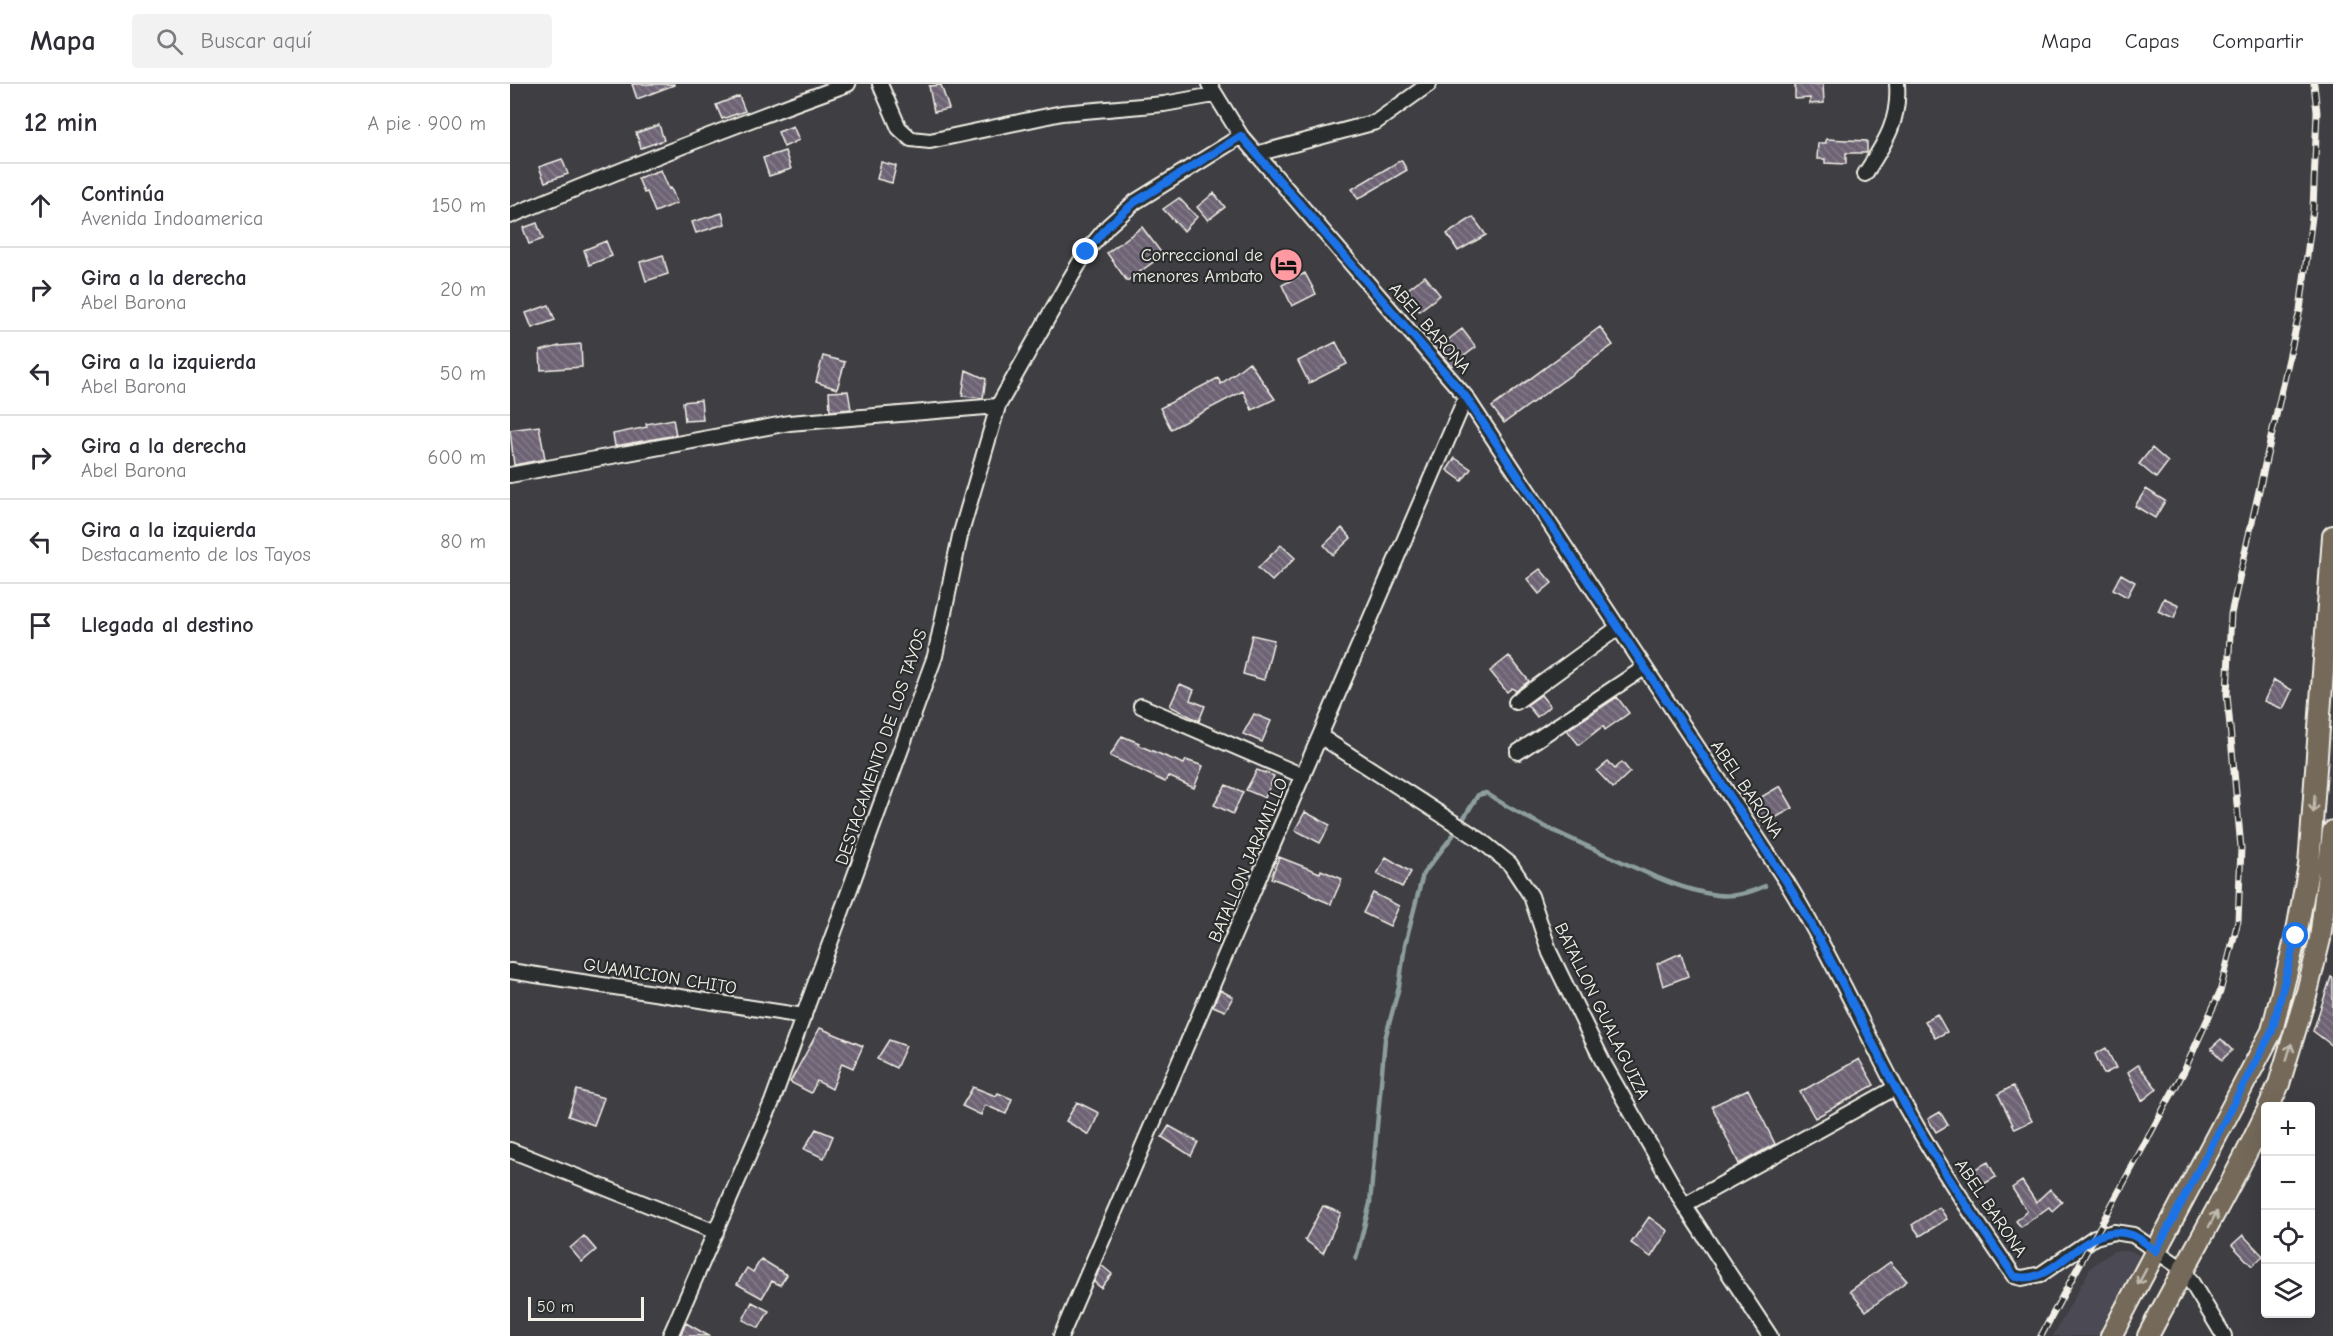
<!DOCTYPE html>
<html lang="es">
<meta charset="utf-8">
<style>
:root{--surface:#fff;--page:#f2f2f3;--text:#2b2b33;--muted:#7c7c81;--line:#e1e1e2}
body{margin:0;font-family:"Comic Neue",sans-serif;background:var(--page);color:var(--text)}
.controls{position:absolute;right:18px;bottom:18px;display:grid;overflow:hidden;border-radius:6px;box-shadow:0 6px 24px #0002}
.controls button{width:54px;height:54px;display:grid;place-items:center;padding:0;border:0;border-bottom:2px solid var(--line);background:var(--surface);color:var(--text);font:30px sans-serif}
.scale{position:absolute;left:18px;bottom:15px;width:116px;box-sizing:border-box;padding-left:6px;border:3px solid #f4f1e8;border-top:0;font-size:16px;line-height:21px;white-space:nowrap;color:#f4f1e8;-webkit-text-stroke:4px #2a2d2e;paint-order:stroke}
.stop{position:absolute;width:18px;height:18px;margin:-14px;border:4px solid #1a73e8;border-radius:50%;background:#fff}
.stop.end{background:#1a73e8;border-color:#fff;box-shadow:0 2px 6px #0008}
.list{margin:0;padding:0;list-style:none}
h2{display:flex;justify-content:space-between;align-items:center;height:78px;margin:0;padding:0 24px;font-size:26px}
h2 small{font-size:20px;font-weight:400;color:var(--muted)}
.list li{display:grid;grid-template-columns:39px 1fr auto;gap:18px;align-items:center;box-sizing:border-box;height:84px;padding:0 24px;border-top:2px solid var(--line)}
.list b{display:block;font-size:22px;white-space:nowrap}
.list p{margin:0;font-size:20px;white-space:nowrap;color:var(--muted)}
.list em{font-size:20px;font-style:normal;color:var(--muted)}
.icon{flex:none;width:33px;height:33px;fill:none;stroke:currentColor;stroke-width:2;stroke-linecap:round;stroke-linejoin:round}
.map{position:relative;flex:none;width:1823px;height:1252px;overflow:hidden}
header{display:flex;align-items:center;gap:36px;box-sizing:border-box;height:84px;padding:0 30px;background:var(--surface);border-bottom:2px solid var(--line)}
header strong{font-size:28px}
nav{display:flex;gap:33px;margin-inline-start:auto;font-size:21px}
.search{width:420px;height:54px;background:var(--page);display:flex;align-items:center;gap:15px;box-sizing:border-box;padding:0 21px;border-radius:6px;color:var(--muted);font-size:22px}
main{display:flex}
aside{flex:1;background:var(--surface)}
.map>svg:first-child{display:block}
.built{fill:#4c4952}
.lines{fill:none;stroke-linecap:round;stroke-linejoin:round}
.stream{stroke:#8d9e9c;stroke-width:4.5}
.building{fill:url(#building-back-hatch);stroke:#f4f1e8;stroke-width:1.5}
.street-casing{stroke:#f4f1e8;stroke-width:18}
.primary-casing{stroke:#f4f1e8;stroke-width:24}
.street{stroke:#2a2d2e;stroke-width:14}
.primary{stroke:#746a5a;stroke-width:20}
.rail-casing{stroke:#f4f1e8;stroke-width:7}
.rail{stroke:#2a2d2e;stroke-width:4.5;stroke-dasharray:14;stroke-linecap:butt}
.oneway{stroke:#c1bbaf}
.route{stroke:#1a73e8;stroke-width:8}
.labels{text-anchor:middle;stroke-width:4.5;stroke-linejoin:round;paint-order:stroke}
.poi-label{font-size:18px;fill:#f4f1e8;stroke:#2a2d2e;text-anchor:end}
.street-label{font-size:18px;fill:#f4f1e8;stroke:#2a2d2e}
</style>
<header>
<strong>Mapa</strong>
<div class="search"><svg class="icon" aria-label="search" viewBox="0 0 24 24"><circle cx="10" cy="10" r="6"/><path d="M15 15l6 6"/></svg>Buscar aquí</div>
<nav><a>Mapa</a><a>Capas</a><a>Compartir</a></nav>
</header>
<main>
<aside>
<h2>12 min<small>A pie · 900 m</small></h2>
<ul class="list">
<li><svg class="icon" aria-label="ahead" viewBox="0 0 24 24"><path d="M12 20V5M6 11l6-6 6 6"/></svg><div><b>Continúa</b><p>Avenida Indoamerica</p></div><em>150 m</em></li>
<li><svg class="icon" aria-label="right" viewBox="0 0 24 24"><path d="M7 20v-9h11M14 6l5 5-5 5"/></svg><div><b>Gira a la derecha</b><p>Abel Barona</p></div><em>20 m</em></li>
<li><svg class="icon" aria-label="left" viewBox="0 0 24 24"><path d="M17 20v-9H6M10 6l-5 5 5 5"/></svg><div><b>Gira a la izquierda</b><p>Abel Barona</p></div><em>50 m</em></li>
<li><svg class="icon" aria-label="right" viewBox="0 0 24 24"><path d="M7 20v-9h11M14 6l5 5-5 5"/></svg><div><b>Gira a la derecha</b><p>Abel Barona</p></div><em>600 m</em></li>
<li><svg class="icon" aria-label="left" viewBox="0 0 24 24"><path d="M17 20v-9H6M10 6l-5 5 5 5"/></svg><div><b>Gira a la izquierda</b><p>Destacamento de los Tayos</p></div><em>80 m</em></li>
<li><svg class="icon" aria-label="arrive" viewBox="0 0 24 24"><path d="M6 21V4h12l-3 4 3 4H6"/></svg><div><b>Llegada al destino</b></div></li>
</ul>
</aside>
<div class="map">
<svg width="1823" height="1252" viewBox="0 0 1823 1252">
<defs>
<pattern id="building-back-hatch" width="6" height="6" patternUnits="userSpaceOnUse" patternTransform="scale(1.5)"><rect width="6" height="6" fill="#6e6474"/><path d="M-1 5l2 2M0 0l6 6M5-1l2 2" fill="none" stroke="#837b88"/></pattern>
</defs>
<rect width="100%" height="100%" fill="#3e3e43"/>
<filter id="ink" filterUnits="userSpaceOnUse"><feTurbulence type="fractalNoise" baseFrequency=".0167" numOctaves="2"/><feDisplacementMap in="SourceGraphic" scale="12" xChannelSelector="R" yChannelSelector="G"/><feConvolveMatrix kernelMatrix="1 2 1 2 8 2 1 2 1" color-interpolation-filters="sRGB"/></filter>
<g filter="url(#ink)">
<path class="built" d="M1603,1167H1622L1634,1175L1593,1252H1543L1581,1183Z"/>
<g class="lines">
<path class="stream" d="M846,1175L860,1119L875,955L889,903L895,861L913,790L944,750L968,711L976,709C1015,735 1057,753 1099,772C1133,787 1169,806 1207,811C1225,813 1239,809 1255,802"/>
</g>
<path class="building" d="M122,0H164V1L127,15Z
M1285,0H1313L1314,19L1300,20V14L1285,15Z
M431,1L439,25L424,28L419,2Z
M229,12L235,27L212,35L206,21Z
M149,41L154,56L131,64L126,49Z
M283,42L289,56L274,63L268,48Z
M1316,55L1357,57V69H1336V80L1315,79V75H1307L1308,59H1316Z
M275,67L281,85L259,92L253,74Z
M52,75L58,90L35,98L29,83Z
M891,76L897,86L848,115L842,105Z
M371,78L386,82L382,99L367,95Z
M151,86L159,105L161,104L167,119L145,128L137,108L134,109L128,94Z
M704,109L715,123L698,136L687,123Z
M669,114L687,133L674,147L653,125Z
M212,129L215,140L186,149L182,138Z
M963,133L976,151L948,167L937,150Z
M27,139L33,155L19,160L13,144Z
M632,143L653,171L617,197L597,169Z
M96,157L102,172L79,181L74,166Z
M153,171L158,190L136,197L130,178Z
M795,189L806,210L782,222L772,201Z
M915,192L930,211L909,227L894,208Z
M39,221L45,236L22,244L16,229Z
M1090,243L1103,261L994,339L982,323Z
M952,245L966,263L941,282L926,265Z
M826,258L837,280L799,299L788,277Z
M71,260L72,283L31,286L30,267L49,262Z
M313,272L335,278L327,305L306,298Z
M739,278L765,315L742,326L733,307L661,345L650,324L708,294L711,300Z
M456,286L476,295L473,314L452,312Z
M338,307L341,325L320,327L319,308Z
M191,316L193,336L175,337L173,318Z
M163,335L166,351L105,362L103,350L137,343L136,340Z
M29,342L35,375L4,381L0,346Z
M1642,364L1658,378L1646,394L1629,380Z
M945,374L961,385L952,397L937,386Z
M1636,405L1655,417L1645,434L1625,422Z
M832,444L841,454L823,471L814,461Z
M771,461L785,474L762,497L748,484Z
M1030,485L1042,499L1029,510L1017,495Z
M1611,490L1625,498L1617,513L1603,505Z
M1654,514L1669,521L1664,534L1648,527Z
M742,551L764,556L754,596L733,590Z
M999,572L1019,597L1006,607L1002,604L997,608L980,587Z
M1764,596L1782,606L1773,625L1754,617Z
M670,600L684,606L680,616L695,622L689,637L660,622Z
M1031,611L1040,622L1027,633L1017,621Z
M1107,613L1119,629L1095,646L1093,642L1069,661L1057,646Z
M744,630L761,637L752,658L733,650Z
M612,652L629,659L628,661L674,680L676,676L693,682L684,704L658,692L655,698L600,672Z
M1098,678L1105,685L1112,678L1120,688L1103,704L1087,687Z
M747,686L764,692L755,714L736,706Z
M716,701L733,708L723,730L704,721Z
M1270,702L1283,724L1254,740L1241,719Z
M795,728L820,741L810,759L785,746Z
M769,773L810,789L811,786L832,795L821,820L800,811L801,809L761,794Z
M876,773L901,788L892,803L867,790Z
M863,809L889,822L880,842L853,829Z
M1171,869L1178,892L1153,902L1147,880Z
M1821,893L1823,894V962L1803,947Z
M710,906L723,913L715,927L703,922Z
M1427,930L1437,948L1425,954L1415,937Z
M310,944L353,962L343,984L332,979L322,1005L307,997L301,1009L280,998Z
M1711,955L1722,966L1712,976L1701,964Z
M379,956L396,962L386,984L367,975Z
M1596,964L1606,984L1594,990L1585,970Z
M1349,975L1364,1001L1305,1034L1290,1008Z
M1628,981L1647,1005L1632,1017L1618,988Z
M1503,1002L1522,1037L1505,1045L1488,1010Z
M463,1003L486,1012L488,1009L502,1015L496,1030L475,1021L471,1031L452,1022Z
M1238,1005L1265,1060L1229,1080L1202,1022Z
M67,1006L94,1014L84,1041L58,1032Z
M567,1018L589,1029L579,1051L556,1037Z
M1430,1028L1438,1041L1426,1048L1418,1035Z
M659,1042L688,1058L681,1072L652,1053Z
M306,1045L323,1052L314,1074L294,1065Z
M1478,1078L1486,1093L1472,1101L1463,1086Z
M1512,1097L1526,1118L1540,1105L1552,1118L1542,1127L1539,1123L1511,1143L1506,1137L1517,1127L1502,1104Z
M813,1122L831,1129L813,1169L795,1156Z
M1429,1123L1437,1135L1410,1152L1402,1141Z
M1139,1133L1158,1147L1141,1173L1121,1159Z
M1733,1151L1753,1172L1742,1182L1722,1161Z
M74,1152L86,1166L72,1178L60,1164Z
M251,1175L277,1191L270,1201L262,1197L252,1214L227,1200L237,1184L243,1188Z
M1380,1178L1397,1197L1356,1227L1340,1207Z
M591,1181L602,1190L591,1204L584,1198Z
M242,1218L259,1227L249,1244L233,1236Z
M176,1239L199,1252H170Z"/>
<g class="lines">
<g class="street-casing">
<path id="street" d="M370,0L389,44L401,55L420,57L552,29L654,20L704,11
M699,0L731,52L956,313L1276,797C1317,864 1349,934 1385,1003C1419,1069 1462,1130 1504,1192L1512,1194L1531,1190L1585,1153L1604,1148L1623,1151L1674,1186L1714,1252
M746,70L866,38L919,0
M1355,90C1374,60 1390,38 1387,0
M0,132C112,85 224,41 338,0
M0,391L279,339L488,322
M1006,618L1109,543
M631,622L793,692
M810,652L969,755L1000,780L1021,812L1040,869L1095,982L1174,1121L1260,1252
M1008,668L1134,584
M0,887L294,932
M0,1066L206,1148
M1174,1121L1385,1004
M160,1252L262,1018L425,572L450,452L488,322L557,200L576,168L598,142L625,118L731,52
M551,1252L956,313"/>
</g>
<g class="primary-casing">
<path id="primary" d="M1759,1022L1769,1000L1797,908L1810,855L1823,747
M1601,1252L1762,947L1786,852L1799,781L1823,452
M1638,1252C1677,1177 1720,1106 1756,1029"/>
</g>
<use href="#street" class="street"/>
<use href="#primary" class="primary"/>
<g class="rail-casing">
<path id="rail" d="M1531,1252L1674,987L1710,908L1728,837L1731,764L1717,610L1721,530L1790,226L1803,125L1807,28L1804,0"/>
</g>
<use href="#rail" class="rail"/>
</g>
<defs><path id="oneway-shaft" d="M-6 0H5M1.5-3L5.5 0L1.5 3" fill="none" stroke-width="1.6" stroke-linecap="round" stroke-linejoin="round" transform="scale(1.5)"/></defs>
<g class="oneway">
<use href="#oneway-shaft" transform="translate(1804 720) rotate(94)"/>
<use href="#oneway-shaft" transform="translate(1779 968) rotate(-73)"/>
<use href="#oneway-shaft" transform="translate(1703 1135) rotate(-62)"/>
<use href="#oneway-shaft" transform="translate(1632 1193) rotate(118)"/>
</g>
</g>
<g class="lines" filter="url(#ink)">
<path class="route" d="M576,168L598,142L625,118L731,52L956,313L1276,797C1317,864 1349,934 1385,1003C1420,1069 1462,1130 1504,1192C1547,1205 1574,1133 1622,1151C1630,1154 1639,1162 1646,1167L1762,947L1786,852"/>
</g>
<defs>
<g id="hotel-disc" transform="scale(1.725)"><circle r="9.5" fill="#ff9aa2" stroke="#2a2d2e"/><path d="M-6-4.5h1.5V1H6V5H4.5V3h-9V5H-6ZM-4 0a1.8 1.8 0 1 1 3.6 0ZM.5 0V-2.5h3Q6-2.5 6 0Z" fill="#111"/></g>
</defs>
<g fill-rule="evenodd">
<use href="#hotel-disc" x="776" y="181"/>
</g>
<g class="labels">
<g class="poi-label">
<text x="753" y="177">Correccional de<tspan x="753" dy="21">menores Ambato</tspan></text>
</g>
<g class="street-label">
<text transform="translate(920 244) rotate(49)" y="6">ABEL BARONA</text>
<text transform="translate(371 663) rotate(-71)" y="6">DESTACAMENTO DE LOS TAYOS</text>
<text transform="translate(1237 705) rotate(56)" y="6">ABEL BARONA</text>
<text transform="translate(738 776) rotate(-67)" y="6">BATALLON JARAMILLO</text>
<text transform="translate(150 892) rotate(9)" y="6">GUAMICION CHITO</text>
<text transform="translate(1092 927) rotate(64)" y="6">BATALLON GUALAGUIZA</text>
<text transform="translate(1481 1124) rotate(56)" y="6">ABEL BARONA</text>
</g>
</g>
</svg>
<div class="controls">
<button>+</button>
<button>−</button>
<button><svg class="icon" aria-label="locate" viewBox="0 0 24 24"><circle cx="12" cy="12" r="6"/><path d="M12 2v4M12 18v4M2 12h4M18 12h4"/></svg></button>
<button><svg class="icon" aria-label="layers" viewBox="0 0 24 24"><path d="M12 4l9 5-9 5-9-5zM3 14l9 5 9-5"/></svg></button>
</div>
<div class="scale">50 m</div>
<div class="stop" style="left:1786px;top:852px"></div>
<div class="stop end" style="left:576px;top:168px"></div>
</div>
</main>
